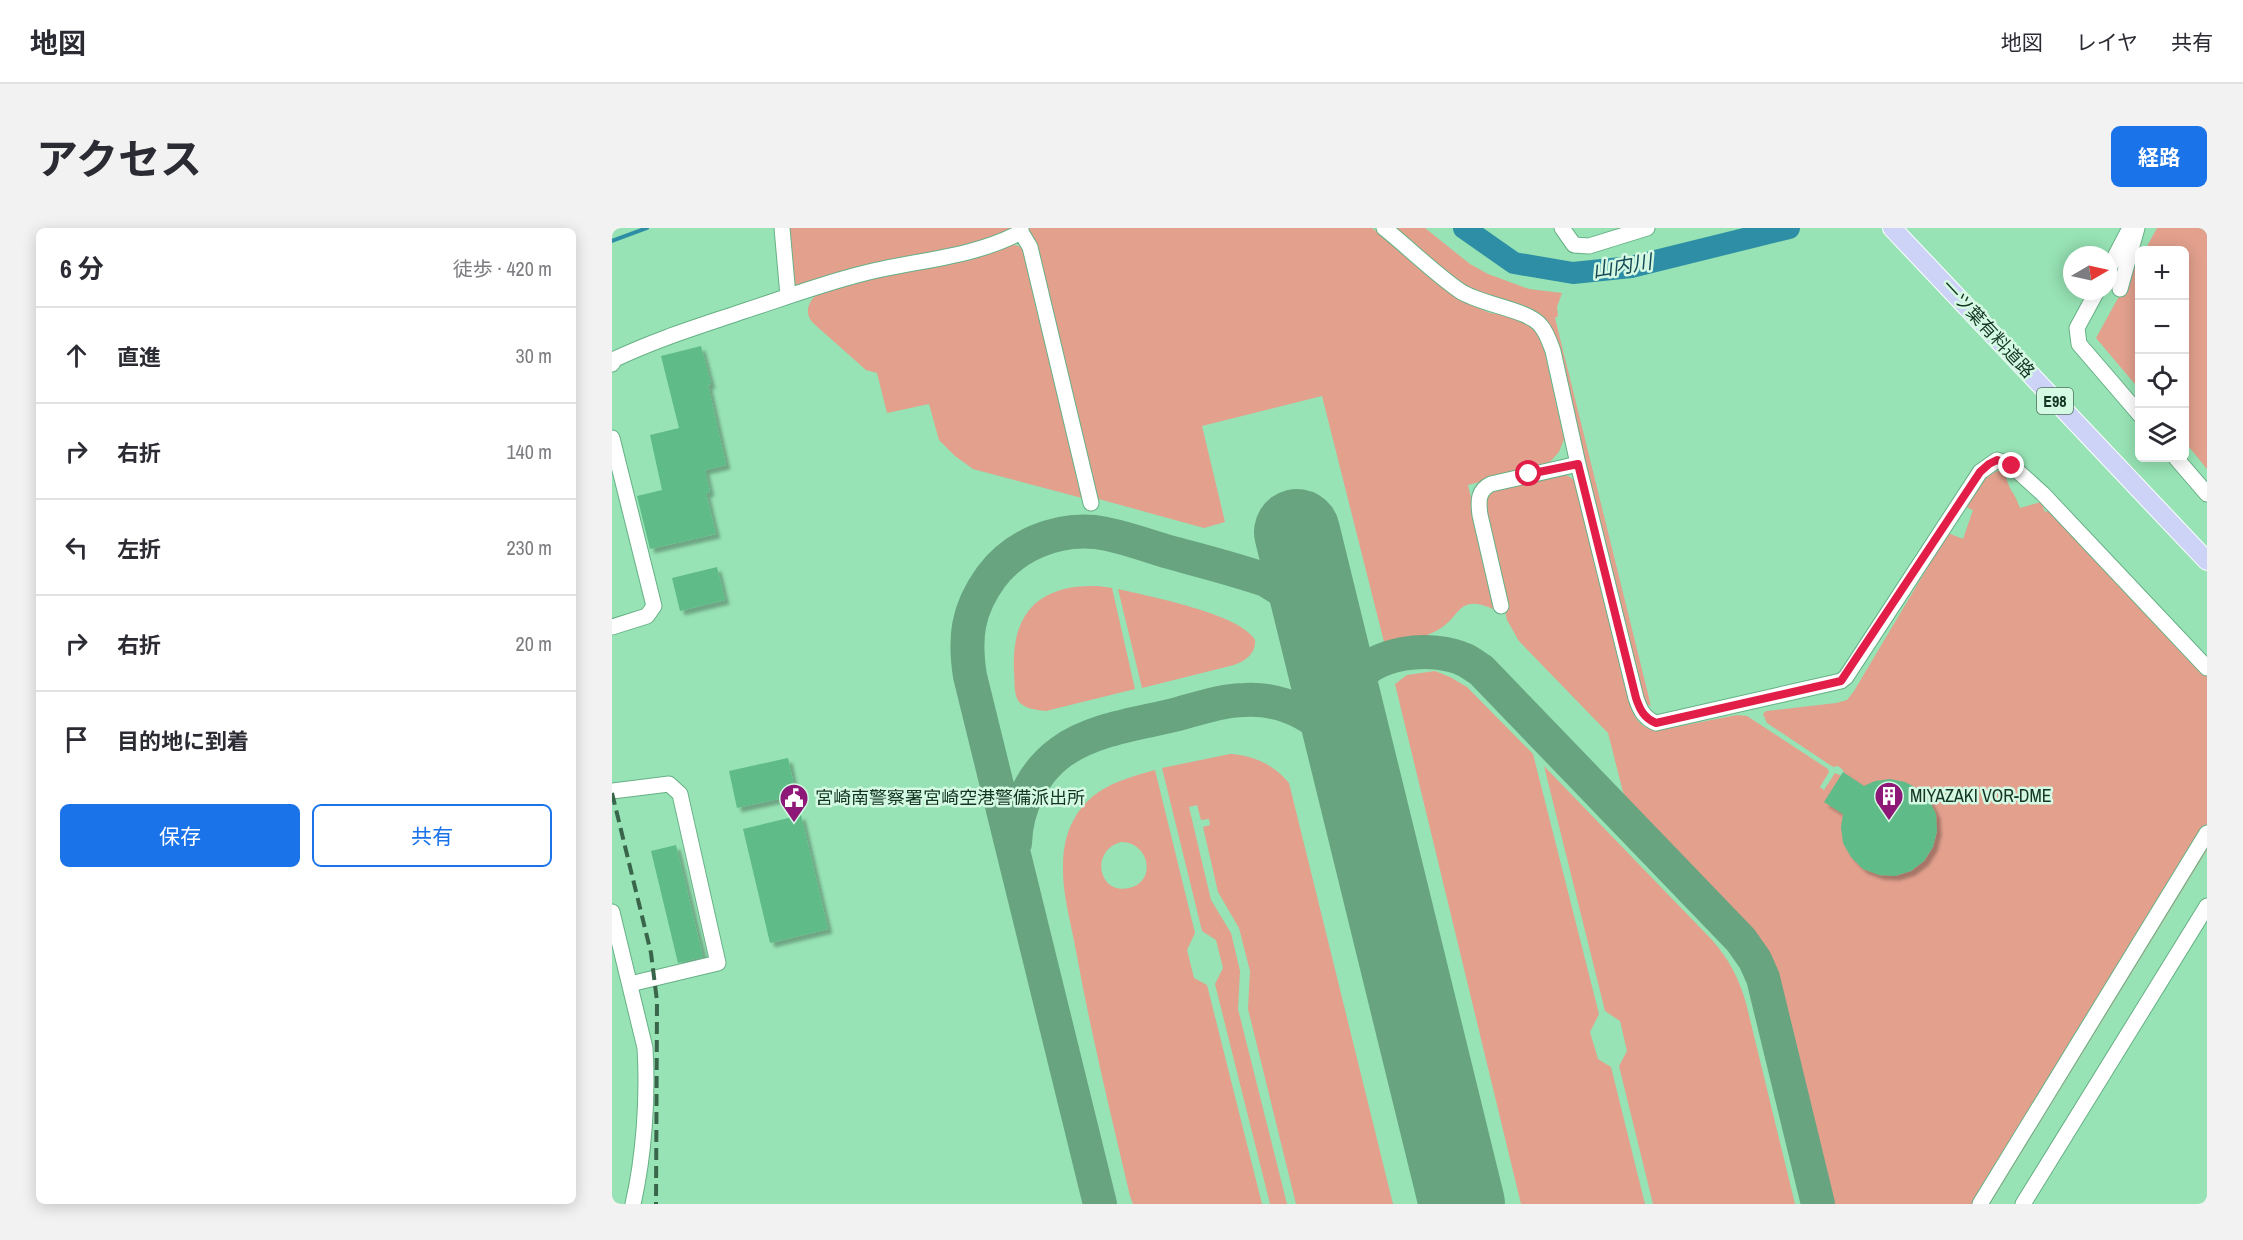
<!DOCTYPE html>
<html lang="ja">
<meta charset="utf-8">
<style>
:root{--surface:#fff;--page:#f2f2f3;--text:#2b2b33;--muted:#7c7c81;--line:#e1e1e2;--accent:#1a73e8}
body{margin:0;font-family:"Archivo Narrow","Noto Sans JP",sans-serif;background:var(--page);color:var(--text)}
.controls{position:absolute;right:18px;top:18px;display:grid;overflow:hidden;border-radius:9px;box-shadow:0 3px 15px #0003}
.controls button{width:54px;height:54px;display:grid;place-items:center;padding:0;border:0;border-bottom:2px solid var(--line);background:var(--surface);color:var(--text);font:30px sans-serif}
.compass{position:absolute;left:1451px;top:18px;width:54px;height:54px;border-radius:50%;background:var(--surface);box-shadow:0 3px 15px #0003;rotate:81deg}
.stop{position:absolute;width:18px;height:18px;margin:-14px;border:4px solid #e11d48;border-radius:50%;background:#fff}
.stop.end{background:#e11d48;border-color:#fff;box-shadow:0 2px 6px #0008}
.list{margin:0;padding:0;list-style:none}
h2{display:flex;justify-content:space-between;align-items:center;height:78px;margin:0;padding:0 24px;font-size:26px}
h2 small{font-size:20px;font-weight:400;color:var(--muted)}
.list li{display:grid;grid-template-columns:39px 1fr auto;gap:18px;align-items:center;box-sizing:border-box;height:96px;padding:0 24px;border-top:2px solid var(--line)}
.list b{display:block;font-size:22px;white-space:nowrap}
.list em{font-size:20px;font-style:normal;color:var(--muted)}
.actions{display:flex;gap:12px;padding:18px 24px}
.actions a{flex:1;padding:14px 0;border:2px solid var(--accent);border-radius:9px;text-align:center;font-size:21px;color:var(--accent)}
.actions .main{background:var(--accent);color:#fff}
.icon{flex:none;width:33px;height:33px;fill:none;stroke:currentColor;stroke-width:2;stroke-linecap:round;stroke-linejoin:round}
.map{position:relative;flex:none;width:1595px;height:976px;overflow:hidden;border-radius:9px}
header{display:flex;align-items:center;gap:36px;box-sizing:border-box;height:84px;padding:0 30px;background:var(--surface);border-bottom:2px solid var(--line)}
header strong{font-size:28px}
nav{display:flex;gap:33px;margin-inline-start:auto;font-size:21px}
.intro{display:flex;align-items:center;justify-content:space-between;box-sizing:border-box;height:144px;padding:0 36px}
h1{margin:0;font-size:42px}
.button{padding:15px 27px;border-radius:9px;background:var(--accent);color:#fff;font-size:21px;font-weight:700}
main{display:flex;gap:36px;padding:0 36px}
aside{flex:1;background:var(--surface);border-radius:9px;box-shadow:0 3px 15px #0003}
.map>svg:first-child{display:block}
.green{fill:#e2a08d;fill-rule:evenodd}
.lines{fill:none;stroke-linecap:round;stroke-linejoin:round}
.stream{stroke:#2d8ea5;stroke-width:4}
.river{stroke:#2d8ea5;stroke-width:22}
.taxiway{stroke:#68a480;stroke-width:34}
.runway{stroke:#68a480;stroke-width:86}
.building{fill:#5ebb87;filter:url(#shadow)}
.minor-casing{stroke:#66b085;stroke-width:17}
.major-casing{stroke:#fff;stroke-width:20}
.minor{stroke:#fff;stroke-width:15}
.major{stroke:#cdd3f7;stroke-width:18}
.rail{stroke:#39654b;stroke-width:4;stroke-dasharray:12 6;stroke-linecap:butt}
.route{stroke:#e11d48;stroke-width:8}
.labels{text-anchor:middle;stroke-width:5;stroke-linejoin:round;paint-order:stroke}
.shield{fill:#d5fae3;stroke:#4f705d;stroke-width:1.5}
.shield-label{font-size:16px;font-weight:bold;fill:#153523}
.street-label{font-size:18px;fill:#153523;stroke:#d5fae3}
.poi-label{font-size:18px;fill:#153523;stroke:#d5fae3;text-anchor:start}
.water-label{font-size:20px;font-style:italic;fill:#144a57;stroke:#d5fae3}
</style>
<header>
<strong>地図</strong>
<nav><a>地図</a><a>レイヤ</a><a>共有</a></nav>
</header>
<div class="intro"><h1>アクセス</h1><a class="button">経路</a></div>
<main>
<aside>
<h2>6 分<small>徒歩 · 420 m</small></h2>
<ul class="list">
<li><svg class="icon" aria-label="ahead" viewBox="0 0 24 24"><path d="M12 20V5M6 11l6-6 6 6"/></svg><div><b>直進</b></div><em>30 m</em></li>
<li><svg class="icon" aria-label="right" viewBox="0 0 24 24"><path d="M7 20v-9h11M14 6l5 5-5 5"/></svg><div><b>右折</b></div><em>140 m</em></li>
<li><svg class="icon" aria-label="left" viewBox="0 0 24 24"><path d="M17 20v-9H6M10 6l-5 5 5 5"/></svg><div><b>左折</b></div><em>230 m</em></li>
<li><svg class="icon" aria-label="right" viewBox="0 0 24 24"><path d="M7 20v-9h11M14 6l5 5-5 5"/></svg><div><b>右折</b></div><em>20 m</em></li>
<li><svg class="icon" aria-label="arrive" viewBox="0 0 24 24"><path d="M6 21V4h12l-3 4 3 4H6"/></svg><div><b>目的地に到着</b></div></li>
</ul>
<div class="actions"><a class="main">保存</a><a>共有</a></div>
</aside>
<div class="map">
<svg width="1595" height="976" viewBox="0 0 1595 976">
<defs>
<filter id="shadow"><feDropShadow dx="4.5" dy="4.5" stdDeviation="1.5" flood-color="#0004"/></filter>
</defs>
<rect width="100%" height="100%" fill="#97e3b5"/>
<path class="green" d="M177,0H400L388,9L178,59Z
M417,0H760L851,73L878,85L906,88L921,97L930,112L952,211L947,224L936,236L856,257L885,379L881,381C844,365 850,390 824,403C809,411 790,414 773,418L710,168L590,198L613,294L592,300L483,270Z
M779,0H813L858,36L876,46L917,61L950,65L945,79L946,88L943,90L1039,478L1034,476L1031,470L935,93L928,86L920,81L860,64Z
M1545,0H1595V241L1573,214L1572,22H1533Z
M400,16L407,18L412,23L474,269L470,270L361,241L343,228L327,212L317,176L275,185L265,145L254,142L201,95C191,84 197,72 208,63Z
M1527,32V161L1484,110Z
M1390,242C1395,248 1395,255 1399,262C1403,268 1405,272 1408,280L1429,274L1433,284L1448,279L1595,434V622L1378,976H1218L1166,761L1154,727L1145,712L1019,578L1011,564L996,505L907,413L895,392L872,292L873,274L883,260L947,243L961,251L966,259L1019,478C1023,494 1032,502 1048,502L1125,487L1135,488L1216,541L1217,544L1208,559L1212,562L1223,545L1230,548L1232,546L1231,542L1226,538L1221,539L1155,495L1151,486L1154,483L1224,475L1235,472L1242,463L1336,305L1351,311L1361,282L1354,279C1363,265 1372,245 1390,242Z
M486,358L500,360L523,461L434,483C425,482 415,481 408,475C401,468 403,453 402,443C399,384 428,356 486,358Z
M506,361C536,368 629,386 643,412C644,425 634,433 622,437L530,460Z
M823,443L838,449L855,459L921,526L987,786L978,804L986,831L999,839L1033,976H909L783,456L795,447Z
M618,526C641,527 662,537 677,555L781,976H684L636,781L638,743L627,700L606,664L591,599L598,597L597,591L589,592L585,577L577,579L599,672L619,705L628,743L626,781L675,976H658L603,756L611,740L604,712L590,703L550,540Z
M932,538L1101,713C1118,733 1127,751 1134,775L1183,976H1041L1007,838L1015,823L1008,793L993,783Z
M543,542L583,705L575,722L582,750L595,757L650,976H521L518,968C499,887 479,806 464,723C459,695 450,665 451,637C451,622 454,606 461,593C478,560 510,551 543,542ZM509,614C538,614 545,654 517,660C487,667 477,623 509,614Z"/>
<g class="lines">
<path class="stream" d="M0,13L35,0"/>
<path class="river" d="M852,0L902,35L961,45L1019,39L1177,0"/>
<path class="taxiway" d="M732,499C733,485 734,471 740,458C758,422 821,417 853,432C859,435 864,439 869,442L1129,712L1143,732L1151,750L1206,976
M403,615C404,580 421,544 449,524C481,501 525,496 562,487C585,481 610,472 633,472C653,471 674,476 691,485C718,499 733,524 746,551
M488,976L358,448C352,410 355,382 379,349C402,318 443,300 483,304C507,307 533,317 557,324C590,333 622,341 654,352L678,367L693,383L710,413"/>
<path class="runway" d="M685,304L850,976"/>
</g>
<path class="building" d="M89,118L99,156L96,157L114,237L93,242L98,264L94,265L104,306L38,321L25,268L50,262L38,207L67,200L49,128Z
M105,339L113,372L68,383L60,350Z
M176,530L184,567L125,580L117,543Z
M1231,544L1252,558L1263,553L1278,551L1293,554L1307,561L1317,572L1324,586L1325,603L1321,619L1312,633L1299,643L1283,648L1267,647L1251,641L1239,629L1231,615L1229,599L1231,586L1212,574Z
M189,587L216,701L158,715L131,601Z
M64,617L91,729L66,735L39,623Z"/>
<g class="lines">
<g class="minor-casing">
<path id="minor" d="M170,0L176,68
M409,0V4L418,19L479,275
M772,0C797,20 822,45 848,63C869,77 916,81 929,98C935,105 938,115 941,123L966,236L1024,470C1028,482 1032,490 1044,495L1229,453L1234,449L1368,244L1385,232L1400,238L1431,266L1595,440
M950,0L962,17L977,18L1035,0
M1496,42L1518,0
M1508,61L1525,0
M1485,63L1465,100L1467,116L1528,187
M0,136L3,131C45,111 88,98 132,83C169,71 207,57 245,47C299,32 359,31 409,4
M0,210L42,378L35,388L0,399
M1564,230L1595,266
M889,378L868,287C866,273 866,262 879,256L966,236
M0,563L57,556L68,566L106,735L18,756
M0,684L33,820C36,870 32,928 21,976
M1368,976L1595,605
M1411,976L1595,678"/>
</g>
<g class="major-casing">
<path id="major" d="M1280,0L1595,333"/>
</g>
<use href="#minor" class="minor"/>
<use href="#major" class="major"/>
<path class="rail" d="M0,565L39,725L45,773L44,976"/>
</g>
<g class="lines">
<path class="route" d="M917,246L966,236L1024,470C1028,482 1032,490 1044,495L1229,453L1368,244L1377,236L1385,232L1400,238"/>
</g>
<defs>
<g id="building-pin" transform="scale(1.5)"><path d="M0 17L-7.5 6A9.5 9.5 0 1 1 7.5 6Z" fill="#8e1878" stroke="#d5fae3"/><path d="M-4-6H4V6H1V3H-1V6H-4ZM-2.5-4.3h1.7v1.8h-1.7ZM.8-4.3h1.7v1.8H.8ZM-2.5-1h1.7V.8h-1.7ZM.8-1h1.7V.8H.8Z" fill="#fff"/></g>
<g id="civic-pin" transform="scale(1.5)"><path d="M0 17L-7.5 6A9.5 9.5 0 1 1 7.5 6Z" fill="#8e1878" stroke="#d5fae3"/><path d="M-.6-6.5H3V-4.5H.6V-3L4-1V1h2V6H-6V1h2V-1L-.6-3ZM-1.2 2.5V6h2.4V2.5Z" fill="#fff"/></g>
</defs>
<g fill-rule="evenodd">
<use href="#building-pin" x="1277" y="568"/>
<use href="#civic-pin" x="182" y="570"/>
</g>
<g class="labels">
<rect class="shield" x="1425" y="160" width="36" height="26" rx="4.5"/>
<g class="shield-label">
<text x="1443" y="179">E98</text>
</g>
<g class="street-label">
<text transform="translate(1376 101) rotate(47)" y="6">一ツ葉有料道路</text>
</g>
<g class="poi-label">
<text x="1298" y="574">MIYAZAKI VOR-DME</text>
<text x="203" y="576">宮崎南警察署宮崎空港警備派出所</text>
</g>
<g class="water-label">
<text transform="translate(1010 38) rotate(-9)" y="7">山内川</text>
</g>
</g>
</svg>
<div class="controls">
<button>+</button>
<button>−</button>
<button><svg class="icon" aria-label="locate" viewBox="0 0 24 24"><circle cx="12" cy="12" r="6"/><path d="M12 2v4M12 18v4M2 12h4M18 12h4"/></svg></button>
<button><svg class="icon" aria-label="layers" viewBox="0 0 24 24"><path d="M12 4l9 5-9 5-9-5zM3 14l9 5 9-5"/></svg></button>
</div>
<svg class="compass" viewBox="-18 -18 36 36"><path d="M0-13l5 13h-10z" fill="#e53935"/><path d="M0 13l5-13h-10z" fill="#7c7c81"/></svg>
<div class="stop" style="left:917px;top:246px"></div>
<div class="stop end" style="left:1400px;top:238px"></div>
</div>
</main>
